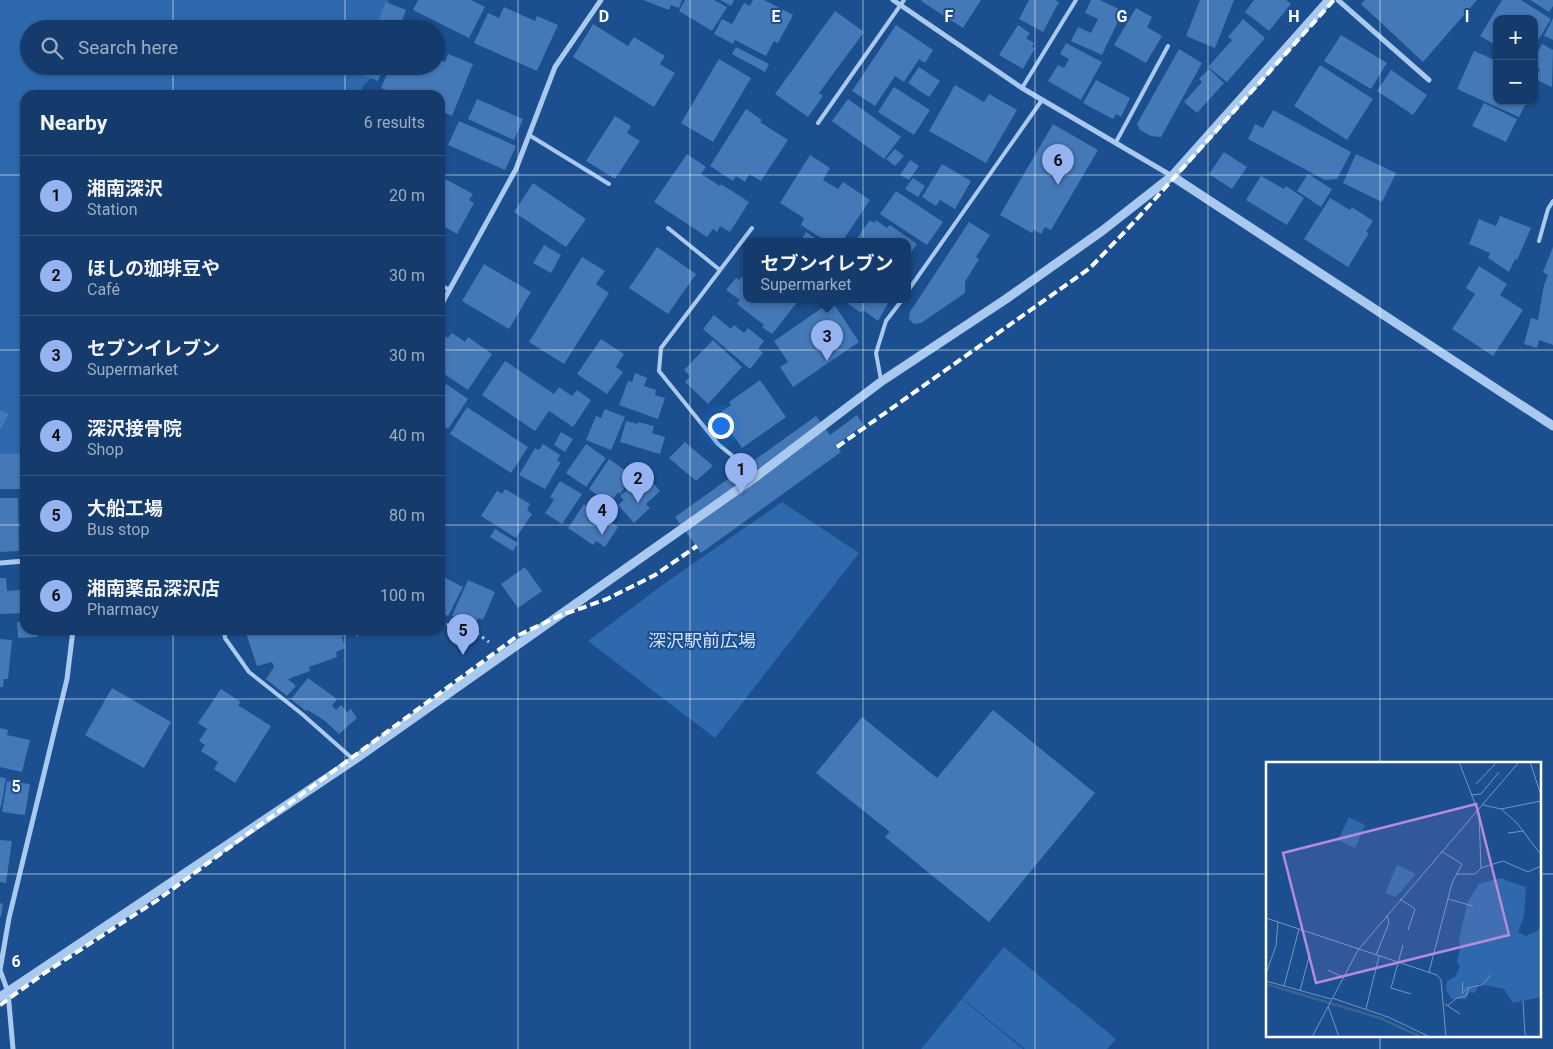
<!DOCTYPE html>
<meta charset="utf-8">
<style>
:root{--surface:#143b6b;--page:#214673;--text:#f1f3f6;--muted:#9dadc1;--line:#33557e;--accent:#95b2f1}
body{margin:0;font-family:Roboto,"Noto Sans JP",sans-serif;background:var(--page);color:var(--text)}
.controls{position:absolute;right:15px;top:15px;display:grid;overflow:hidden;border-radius:10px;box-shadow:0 1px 4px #0004}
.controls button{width:45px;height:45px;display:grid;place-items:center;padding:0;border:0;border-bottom:1px solid var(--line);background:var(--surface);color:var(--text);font:25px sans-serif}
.you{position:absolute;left:720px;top:425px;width:18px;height:18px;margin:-12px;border:4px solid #fff;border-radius:50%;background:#1a73e8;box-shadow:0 0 0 8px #1a73e833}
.badge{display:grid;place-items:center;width:32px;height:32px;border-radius:50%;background:var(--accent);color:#111;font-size:16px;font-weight:700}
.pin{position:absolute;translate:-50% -41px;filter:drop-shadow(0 1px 2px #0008)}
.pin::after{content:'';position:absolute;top:26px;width:18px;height:15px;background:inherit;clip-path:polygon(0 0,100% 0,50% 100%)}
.popup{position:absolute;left:743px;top:238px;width:168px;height:65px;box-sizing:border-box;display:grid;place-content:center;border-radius:10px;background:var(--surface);filter:drop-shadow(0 1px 4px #0005);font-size:16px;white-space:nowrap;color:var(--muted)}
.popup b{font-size:19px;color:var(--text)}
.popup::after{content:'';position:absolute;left:50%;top:100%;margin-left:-10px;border:10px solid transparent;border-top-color:var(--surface)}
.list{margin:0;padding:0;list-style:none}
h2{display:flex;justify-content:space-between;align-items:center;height:65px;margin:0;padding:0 20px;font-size:21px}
h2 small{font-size:16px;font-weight:400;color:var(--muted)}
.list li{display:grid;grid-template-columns:32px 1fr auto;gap:15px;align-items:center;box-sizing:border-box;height:80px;padding:0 20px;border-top:1px solid var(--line)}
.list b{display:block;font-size:19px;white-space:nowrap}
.list p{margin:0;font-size:16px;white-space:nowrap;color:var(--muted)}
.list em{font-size:16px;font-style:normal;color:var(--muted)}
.icon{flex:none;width:28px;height:28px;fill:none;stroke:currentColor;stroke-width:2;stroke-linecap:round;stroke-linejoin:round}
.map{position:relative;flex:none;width:1553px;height:1049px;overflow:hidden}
.search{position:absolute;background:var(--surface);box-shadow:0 1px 4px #0004;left:20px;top:20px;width:425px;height:55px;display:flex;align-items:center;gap:12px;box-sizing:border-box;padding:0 18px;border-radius:28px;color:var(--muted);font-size:19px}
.panel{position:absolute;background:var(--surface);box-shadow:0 1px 4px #0004;left:20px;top:90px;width:425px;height:545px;border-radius:15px}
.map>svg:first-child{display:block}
.green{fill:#2e69ad}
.building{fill:#4478b7}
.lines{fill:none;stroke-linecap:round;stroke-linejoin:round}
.path{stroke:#a9c9ee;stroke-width:3;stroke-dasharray:2.5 4;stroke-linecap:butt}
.service{stroke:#a9c9ee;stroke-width:4}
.minor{stroke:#a9c9ee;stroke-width:5}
.tertiary{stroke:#a9c9ee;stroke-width:9}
.rail{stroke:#fff;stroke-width:4;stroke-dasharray:9 4;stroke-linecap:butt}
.grid{fill:none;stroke:#fff;stroke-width:1;stroke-opacity:0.55}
.labels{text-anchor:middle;stroke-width:4;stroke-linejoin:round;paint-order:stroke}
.park-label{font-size:18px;fill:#cfe3fa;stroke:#1b4f8f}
.inset-river{fill:none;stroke:#3c6290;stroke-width:2.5}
.inset-road{fill:none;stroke:#7695bc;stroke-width:1}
.view{fill:#b68bdc;fill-opacity:0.15;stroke:#b68bdc;stroke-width:2.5}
.inset-edge{fill:none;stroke:#fff;stroke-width:2.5}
.grid-label{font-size:16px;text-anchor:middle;font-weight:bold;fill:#fff;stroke:#1b4f8f;stroke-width:4;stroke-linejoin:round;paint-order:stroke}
</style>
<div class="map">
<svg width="1553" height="1049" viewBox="0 0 1553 1049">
<rect width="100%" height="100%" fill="#1b4f8f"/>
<path class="green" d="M0,0H389L388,3L400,29H29V66H386L364,85L359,95H25V460L0,456Z
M782,502L859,553L715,738L588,641L661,586Z
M1004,947L1116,1039L1107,1049H1025L962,998Z
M962,999L1023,1049H921Z"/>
<path class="building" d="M418,0H471L485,7L469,38L413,10Z
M643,0H682L679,8L671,5L669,10Z
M685,0H714L727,7L712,31L679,11Z
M720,0H734L731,6Z
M753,0H764L793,15L778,43L774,41L766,56L735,40L733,44L714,34L722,19L732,24L744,3L750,6Z
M922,0H981L963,28L921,1Z
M1029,0H1055L1059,2L1043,32L1019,19Z
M1091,0H1100L1123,11L1102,55L1071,41L1078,27L1091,33L1098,19L1085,13Z
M1200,0H1234L1215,48L1186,36Z
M1254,0H1286L1291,4L1269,31L1245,12Z
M1365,0H1477L1423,62L1361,4Z
M1502,0H1521L1551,19L1534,47V19H1497V46L1480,36Z
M1530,0H1553V6L1549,12Z
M386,2L406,10L399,29H375Z
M504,7L535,21L537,16L558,25L537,71L474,43L488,13L499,18Z
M1136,8L1152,17L1147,27L1162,36L1146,63L1114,45Z
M835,11L864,32L819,93L823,96L808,117L775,94Z
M1553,18V40L1544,36Z
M1243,19L1265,38L1227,82L1208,67L1232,40L1228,37Z
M593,24L628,46L634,37L665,56L660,64L675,73L654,107L573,57Z
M896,25L933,50L925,63L919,59L904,82L895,76L875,106L852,91Z
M1018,25L1030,33L1026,38L1034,43L1032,47L1035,48L1023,69L999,55Z
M1341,35L1387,63L1371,89L1324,61Z
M1066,43L1102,62L1081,100L1048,81L1058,65L1064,68L1069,59L1060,54Z
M1542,44L1553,50L1552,87L1535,79L1540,69L1534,66V59Z
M736,47L769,64L765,72L732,54Z
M1179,49L1202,63L1161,137L1151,136L1140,130L1137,124Z
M1474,51L1497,61V101H1527L1519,117L1457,89Z
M448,54L473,64L452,116L440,111V95H400L381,88L390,66H436V59L445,62Z
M719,59L751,78L713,142L681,123Z
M1320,65L1373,99L1347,140L1294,106Z
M360,66H384L378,81L357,72Z
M919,67L940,81L929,97L908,83Z
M1209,69L1224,83L1197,113L1184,102L1202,82L1199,79Z
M1391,70L1427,95L1413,115L1377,91Z
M1096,80L1130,98L1121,117L1116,114L1113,119L1083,103Z
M955,85L984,102L989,94L1017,110L986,163L929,131Z
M894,87L930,110L914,135L878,112Z
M477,99L523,119L514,140L468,119Z
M848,99L901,137L884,159L832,121Z
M1484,103L1517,119L1506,142L1472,126Z
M746,109L762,120L760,122L788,140L761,181L749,174L745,182L736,176L733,181L710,166Z
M1273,110L1351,152L1337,179L1325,180L1248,139L1255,124L1263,128Z
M615,116L631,126L627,133L640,141L615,179L586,161Z
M459,121L516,146L505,170L448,145Z
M1053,124L1098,150L1051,230L1045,227L1041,234L1034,230L1032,233L1000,215Z
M895,149L904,156L895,166L886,159Z
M1224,152L1247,167L1232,189L1209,174Z
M687,154L706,167L701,174L720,186L721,184L749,202L730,232L720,226L717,232L713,229L707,237L654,202Z
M1356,154L1396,173L1382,202L1343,183Z
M810,155L830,168L823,180L838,189L843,182L870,200L842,242H827L801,225L804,218L780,203Z
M910,160L919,166L909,180L900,175Z
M942,164L971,181L955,209L940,200L936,206L922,197Z
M1308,174L1332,189L1321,207L1297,191Z
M440,176L473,194L469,200L474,203L457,234L440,224Z
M1261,176L1284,189L1286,186L1304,198L1287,225L1246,200Z
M913,178L925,186L918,197L905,189Z
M533,183L586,219L566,247L514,212Z
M896,191L943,222L927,245L880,214Z
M1330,198L1350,210L1352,207L1373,221L1366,232L1369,233L1348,267L1304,239Z
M1500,216L1531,228L1517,260L1515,259L1509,272L1488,258L1490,253L1469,244L1479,219L1496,226Z
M870,220L874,223L876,220L887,228L890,225L917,244L907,258V242H854Z
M969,222L990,235L976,257L979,259L965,282V293L921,323L914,324L909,319L910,312Z
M806,232L821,242H800Z
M544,245L561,255L551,273L533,263Z
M657,247L696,274L668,314L629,288Z
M1553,247V345L1539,340L1537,348L1524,344L1531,318L1538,320L1544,285L1548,275L1543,272Z
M582,257L605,271L596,284L609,293L564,364L529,342Z
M484,264L531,292L509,329L462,301Z
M1479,266L1507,284L1500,295L1523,310L1493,356L1452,329L1475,294L1466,288Z
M746,273L747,274V300H766L768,302L770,300H799L772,334L762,327L764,325L737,304L740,300L726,290L736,278L739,280Z
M843,300H890L878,321L863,310L861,313Z
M832,301L859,342L793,387L780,367L788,362L774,341Z
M714,315L731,329L734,325L744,333L748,328L764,341L758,349L763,353L750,369L703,329Z
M440,333L448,338L452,333L465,342L468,337L492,354L468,390L440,371Z
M601,339L624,354L616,367L623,372L607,394L577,374Z
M713,340L742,367L708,404L685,382L690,376L684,370Z
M505,361L554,394L559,387L572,396L577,390L591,400L573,427L549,411L535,431L482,395Z
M635,373L647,378L644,386L656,390L655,395L665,398L658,419L619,405L628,381L632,382Z
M760,380L786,417L742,448L718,414L731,405L729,402Z
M446,384L468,399L448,429L440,424V393Z
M467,407L528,447L511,473L450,434Z
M605,409L625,417L611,450L586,440L596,416L601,418Z
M0,410L9,414L0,430Z
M857,415L863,425L836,445L841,452L701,553L675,517L816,416L830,435Z
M626,421L638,424V422L654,426L652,433L665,437L660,454L620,442Z
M561,432L573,439L565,452L554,445Z
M685,442L713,466L696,481L669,458Z
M543,444L560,455L557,461L561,462L545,489L519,475L535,448L539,450Z
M586,444L606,458L586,487L566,473Z
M0,454H24L25,489H0Z
M609,459L633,476L620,494L618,492L614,498L611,496L607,502L589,489Z
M645,474L660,491L646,504L650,508L634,523L618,505L624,500L620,496Z
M560,481L582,494L562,524L545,513L554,500L550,497Z
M505,489L530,504L527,510L532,514L516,538L481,516L497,491L502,494Z
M0,498H18L19,551L0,552Z
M584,504L618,527L605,547L596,541L593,545L568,528Z
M495,529L518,543L513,551L490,537Z
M525,567L542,591L518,608L501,584Z
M440,575L463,587L448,616L440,612Z
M0,578H6L7,591L21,590L20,578H25V613L0,614Z
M468,580L495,592L483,620L478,618L475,626L452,616Z
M17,622H25V630H38V637L18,638Z
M245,630H348L350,634L342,637L345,648L336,652L337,657L309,667L310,671L288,679L296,686L287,696L266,679L274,667L272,662L257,666Z
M351,630H365L357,637Z
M0,639L12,640L8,679H4L3,687H0Z
M308,678L337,699L332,706L336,710L341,705L347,712L351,709L357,718L339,734L325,721L308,710L306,711L291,699Z
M112,688L171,722L144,768L85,735Z
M221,689L241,702L238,705L271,726L235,783L214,769L218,762L201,751L205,745L199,741L207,729L198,723Z
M993,710L1095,793L989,922L885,837L890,832L816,773L862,717L937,778Z
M0,728L8,730L7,735L30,740L22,772L0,767Z
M0,777L6,778L1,807H0Z
M7,781L30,784L25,815L2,812Z
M0,840L12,841L6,883L0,882Z
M0,903L3,904L1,917H0Z"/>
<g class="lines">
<path class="path" d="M440,624L468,627L489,642"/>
<path class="service" d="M1022,88L1076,0
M818,123L904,0
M529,135L609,184
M1116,142L1168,46
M668,228L720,270
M752,228L661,348L659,371L718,444L757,476
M1539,241L1548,209L1553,201
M440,285L450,290
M907,292L1042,100
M881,380L876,353L886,321L902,300
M224,630L225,638L249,672L302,714L353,759"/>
<path class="minor" d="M893,0L1022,88L1172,176
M1338,0L1429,80
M440,307L516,169L555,67L601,0
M0,563L25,561
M0,970L9,918L67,679L73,630
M0,970L8,992L13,1049"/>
<path class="tertiary" d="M1172,176L1553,426
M0,997L354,760L757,476L882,381L1006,299L1102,231L1172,176L1329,0"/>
<path class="rail" d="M837,447L1090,268L1137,219L1334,0
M0,1005L46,972L159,899L519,635L559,616L607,599L655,575L697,546"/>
</g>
<path class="grid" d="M173,0V29M345,0V29M518,0V1049M690,0V1049M863,0V1049M1035,0V1049M1208,0V1049M1380,0V763M173,66V95M345,66V95M0,175H25M440,175H1553M0,350H25M440,350H1553M0,525H25M440,525H1553M173,630V1049M345,630V1049M0,699H1553M0,874H1267M1539,874H1553M1380,1035V1049"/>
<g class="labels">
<g class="park-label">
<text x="702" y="647">深沢駅前広場</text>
</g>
</g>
<g transform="translate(1266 762)">
<rect width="275" height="275" fill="#1b4f8f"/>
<path d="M83,55L99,63L89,86L72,78ZM131,103L150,112L130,135L119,131ZM234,116L260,125L258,154L252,170L260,174L271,169L275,163V235L247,241L238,227L213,222L209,231L204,230L200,237H185L180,228L181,219L189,215L194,205L191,200L194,187L193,177L202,139L213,122Z" fill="#2e69ad"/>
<path class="inset-river" d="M0,222L114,256L155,275"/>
<path class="inset-road" d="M193,0L213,52L215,106M264,0L275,33M210,22L231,0M205,33L215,32L233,10M217,43L235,47L275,39M235,47L251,61L275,93M242,71L258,69M190,112H209L215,106L237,99L262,110L275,104M134,137L149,147L142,168M182,137L207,144M0,156L171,213L175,218L180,275M137,183L125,226L145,232M110,193L123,161L121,153M62,208L77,215M163,210L186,121L196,102L175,89M0,211L10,184L12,160M0,219L65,237M197,220L196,232L201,226L216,223L225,213M18,224L33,167M34,229L44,191M66,236L122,255L164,275M257,239L259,272L262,275M179,242L194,252M62,244L73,275M181,244L191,236L200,234L203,226M100,247L113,194M46,275L92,188L253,0"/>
<path class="view" d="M210,42L243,173L50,221L17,91Z"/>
<rect width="275" height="275" class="inset-edge"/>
</g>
<g class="grid-label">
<text x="604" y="22">D</text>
<text x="776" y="22">E</text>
<text x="949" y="22">F</text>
<text x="1122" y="22">G</text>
<text x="1294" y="22">H</text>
<text x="1467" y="22">I</text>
<text x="16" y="792">5</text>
<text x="16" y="967">6</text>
</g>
</svg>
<div class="controls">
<button>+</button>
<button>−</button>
</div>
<div class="you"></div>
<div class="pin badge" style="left:741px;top:494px">1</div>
<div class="pin badge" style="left:638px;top:503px">2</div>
<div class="pin badge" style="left:827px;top:361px">3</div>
<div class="popup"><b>セブンイレブン</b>Supermarket</div>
<div class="pin badge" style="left:602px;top:535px">4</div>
<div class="pin badge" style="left:463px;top:655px">5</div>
<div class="pin badge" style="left:1058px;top:185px">6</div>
<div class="search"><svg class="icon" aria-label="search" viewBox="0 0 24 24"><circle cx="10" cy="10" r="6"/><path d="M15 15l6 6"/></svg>Search here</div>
<section class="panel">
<h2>Nearby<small>6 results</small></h2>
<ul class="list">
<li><span class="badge">1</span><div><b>湘南深沢</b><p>Station</p></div><em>20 m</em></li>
<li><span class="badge">2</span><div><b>ほしの珈琲豆や</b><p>Café</p></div><em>30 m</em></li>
<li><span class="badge">3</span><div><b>セブンイレブン</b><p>Supermarket</p></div><em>30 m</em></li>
<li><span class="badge">4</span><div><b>深沢接骨院</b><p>Shop</p></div><em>40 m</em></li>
<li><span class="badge">5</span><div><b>大船工場</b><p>Bus stop</p></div><em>80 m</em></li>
<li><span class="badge">6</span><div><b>湘南薬品深沢店</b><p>Pharmacy</p></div><em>100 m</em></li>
</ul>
</section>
</div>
